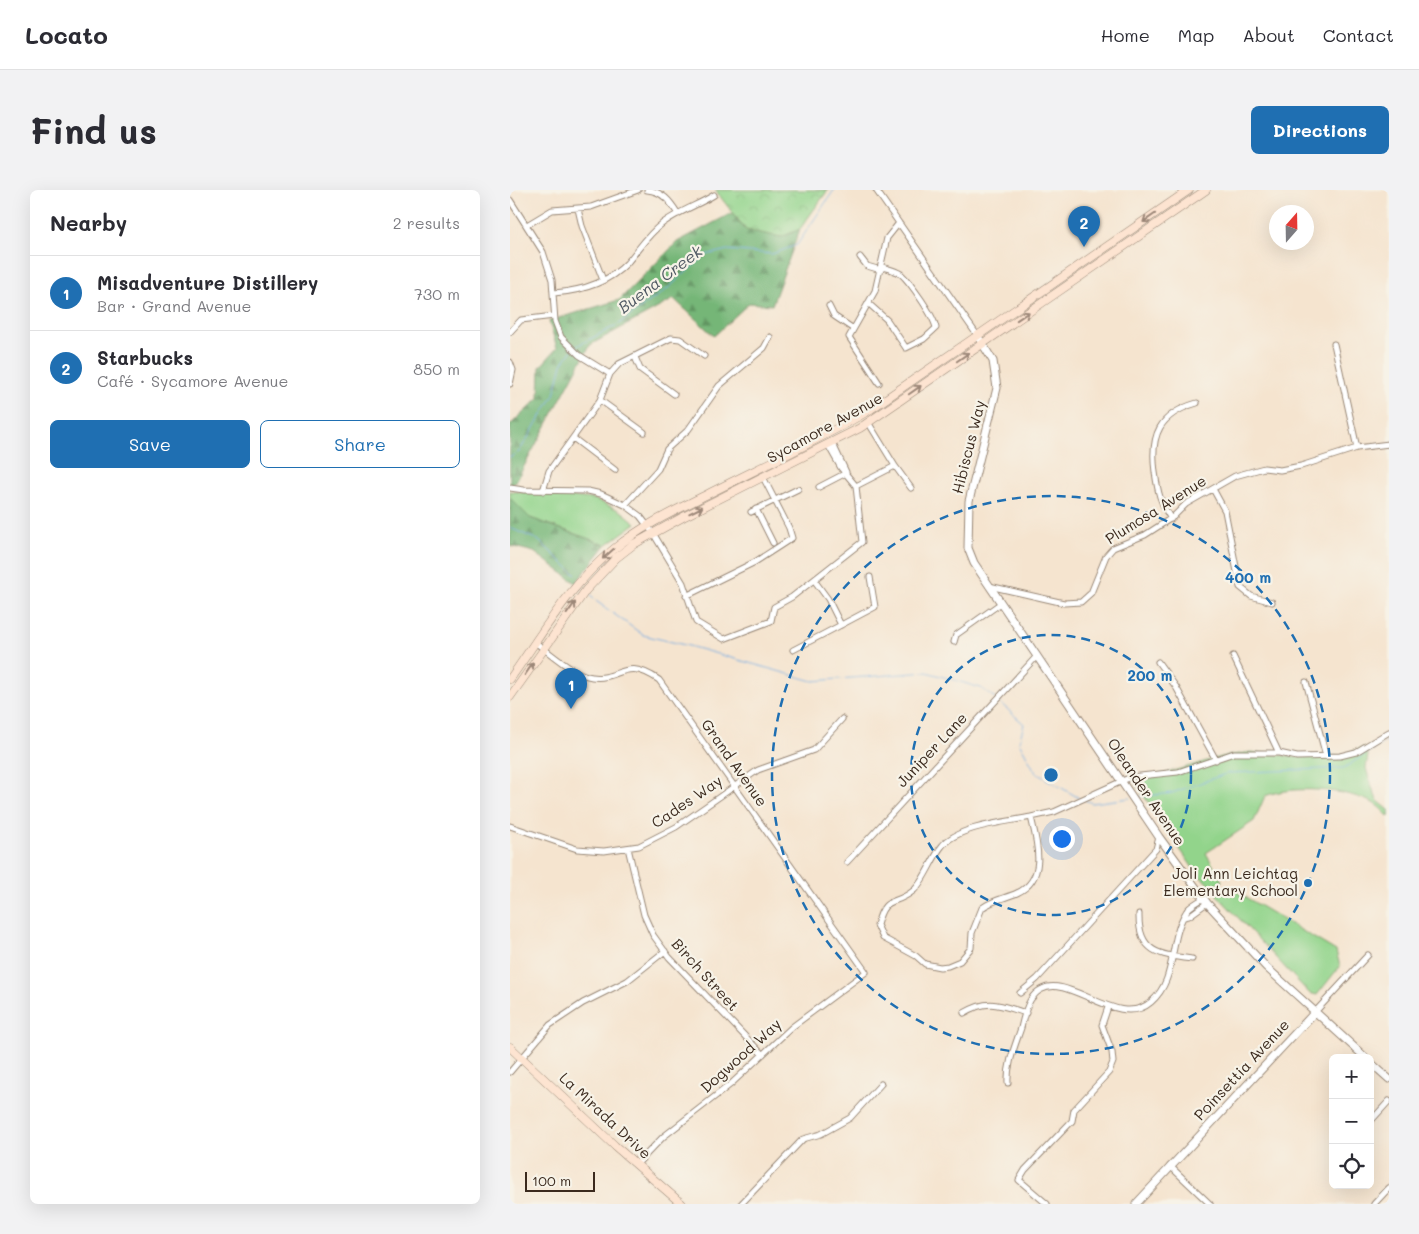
<!DOCTYPE html>
<meta charset="utf-8">
<style>
:root{--surface:#fff;--page:#f2f2f3;--text:#2b2b33;--muted:#7c7c81;--line:#e1e1e2;--accent:#1f6fb2}
body{margin:0;font-family:Mali,sans-serif;background:var(--page);color:var(--text)}
.controls{position:absolute;right:15px;bottom:15px;display:grid;overflow:hidden;border-radius:8px;box-shadow:0 5px 20px #0002}
.controls button{width:45px;height:45px;display:grid;place-items:center;padding:0;border:0;border-bottom:1px solid var(--line);background:var(--surface);color:var(--text);font:25px sans-serif}
.compass{position:absolute;left:759px;top:15px;width:45px;height:45px;border-radius:50%;background:var(--surface);box-shadow:0 5px 20px #0002;rotate:20deg}
.scale{position:absolute;left:15px;bottom:12px;width:70px;box-sizing:border-box;padding-left:5px;border:2px solid #3b2a1e;border-top:0;font-size:14px;line-height:18px;white-space:nowrap;color:#3b2a1e;-webkit-text-stroke:4px #f7f3e8;paint-order:stroke}
.you{position:absolute;left:551px;top:648px;width:18px;height:18px;margin:-12px;border:4px solid #fff;border-radius:50%;background:#1a73e8;box-shadow:0 0 0 8px #1a73e833}
.badge{display:grid;place-items:center;width:32px;height:32px;border-radius:50%;background:var(--accent);color:#fff;font-size:16px;font-weight:700}
.pin{position:absolute;translate:-50% -41px;filter:drop-shadow(0 1px 2px #0008)}
.pin::after{content:'';position:absolute;top:26px;width:18px;height:15px;background:inherit;clip-path:polygon(0 0,100% 0,50% 100%)}
.list{margin:0;padding:0;list-style:none}
h2{display:flex;justify-content:space-between;align-items:center;height:65px;margin:0;padding:0 20px;font-size:21px}
h2 small{font-size:16px;font-weight:400;color:var(--muted)}
.list li{display:grid;grid-template-columns:32px 1fr auto;gap:15px;align-items:center;box-sizing:border-box;height:75px;padding:0 20px;border-top:1px solid var(--line)}
.list b{display:block;font-size:19px;white-space:nowrap}
.list p{margin:0;font-size:16px;white-space:nowrap;color:var(--muted)}
.list em{font-size:16px;font-style:normal;color:var(--muted)}
.actions{display:flex;gap:10px;padding:15px 20px}
.actions a{flex:1;padding:11px 0;border:1px solid var(--accent);border-radius:8px;text-align:center;font-size:18px;color:var(--accent)}
.actions .main{background:var(--accent);color:#fff}
.icon{flex:none;width:28px;height:28px;fill:none;stroke:currentColor;stroke-width:2;stroke-linecap:round;stroke-linejoin:round}
.map{position:relative;flex:none;width:879px;height:1014px;overflow:hidden;border-radius:8px}
header{display:flex;align-items:center;gap:30px;box-sizing:border-box;height:70px;padding:0 25px;background:var(--surface);border-bottom:1px solid var(--line)}
header strong{font-size:24px}
nav{display:flex;gap:28px;margin-inline-start:auto;font-size:18px}
.intro{display:flex;align-items:center;justify-content:space-between;box-sizing:border-box;height:120px;padding:0 30px}
h1{margin:0;font-size:35px}
.button{padding:12px 22px;border-radius:8px;background:var(--accent);color:#fff;font-size:18px;font-weight:700}
main{display:flex;gap:30px;padding:0 30px}
aside{flex:1;background:var(--surface);border-radius:8px;box-shadow:0 5px 20px #0002}
.map>svg:first-child{display:block}
.grass{fill:#92d48b;stroke:#667f54}
.forest{fill:url(#forest-firs);stroke:#58704a}
.park{fill:url(#park-crowns);stroke:#667f54}
.lines{fill:none;stroke-linecap:round;stroke-linejoin:round}
.stream{stroke:#70abe1;stroke-width:1}
.minor-casing{stroke:#988776;stroke-width:7}
.tertiary-casing{stroke:#988776;stroke-width:9}
.secondary-casing{stroke:#988776;stroke-width:9}
.minor{stroke:#fff;stroke-width:5}
.tertiary{stroke:#fff;stroke-width:7}
.secondary{stroke:#fde4d1;stroke-width:8}
.oneway{stroke:#9c8778}
.ring{fill:none;stroke:#1f6fb2;stroke-width:2.5;stroke-dasharray:9 6}
.poi-dot{fill:#1f6fb2;stroke:#f7f3e8;stroke-width:2}
.labels{text-anchor:middle;stroke-width:4.5;stroke-linejoin:round;paint-order:stroke}
.street-label{font-size:15px;fill:#3b2a1e;stroke:#f7f3e8}
.poi-label{font-size:15px;fill:#3b2a1e;stroke:#f7f3e8;text-anchor:end}
.water-label{font-size:16px;font-style:italic;fill:#4e5762;stroke:#f7f3e8}
.centre{fill:#1f6fb2;stroke:#f7f3e8;stroke-width:2.5}
.ring-label{font-size:15px;text-anchor:middle;font-weight:bold;fill:#1f6fb2;stroke:#f7f3e8;stroke-width:4.5;stroke-linejoin:round;paint-order:stroke}
</style>
<header>
<strong>Locato</strong>
<nav><a>Home</a><a>Map</a><a>About</a><a>Contact</a></nav>
</header>
<div class="intro"><h1>Find us</h1><a class="button">Directions</a></div>
<main>
<aside>
<h2>Nearby<small>2 results</small></h2>
<ul class="list">
<li><span class="badge">1</span><div><b>Misadventure Distillery</b><p>Bar · Grand Avenue</p></div><em>730 m</em></li>
<li><span class="badge">2</span><div><b>Starbucks</b><p>Café · Sycamore Avenue</p></div><em>850 m</em></li>
</ul>
<div class="actions"><a class="main">Save</a><a>Share</a></div>
</aside>
<div class="map">
<svg width="879" height="1014" viewBox="0 0 879 1014">
<defs>
<pattern id="forest-firs" width="22" height="20" patternUnits="userSpaceOnUse" patternTransform="scale(1.25)"><rect width="22" height="20" fill="#75b677"/><path d="M5 1l3.5 6h-7zM16 11l3.5 6h-7z" fill="#619461"/></pattern>
<pattern id="park-crowns" width="20" height="18" patternUnits="userSpaceOnUse" patternTransform="scale(1.25)"><rect width="20" height="18" fill="#92d48b"/><path d="M2 6a3 3 0 1 1 6 0M12 15a3 3 0 1 1 6 0" fill="none" stroke="#7fb678"/></pattern>
</defs>
<rect width="100%" height="100%" fill="#f7f3e8"/>
<filter id="ink" filterUnits="userSpaceOnUse"><feTurbulence type="fractalNoise" baseFrequency=".02" numOctaves="2"/><feDisplacementMap in="SourceGraphic" scale="10" xChannelSelector="R" yChannelSelector="G"/><feConvolveMatrix kernelMatrix="1 2 1 2 8 2 1 2 1" color-interpolation-filters="sRGB"/></filter>
<filter id="wash" filterUnits="userSpaceOnUse"><feTurbulence type="fractalNoise" baseFrequency=".0096" numOctaves="4" result="noise"/><feDisplacementMap in="SourceGraphic" scale="20" xChannelSelector="R" yChannelSelector="G"/><feGaussianBlur stdDeviation="1.12" result="paint"/><feColorMatrix in="noise" values="0 0 0 0 0 0 0 0 0 0 0 0 0 0 0 0 0 1.4 0 .05"/><feComposite in="paint" operator="in"/></filter>
<g filter="url(#wash)">
<rect width="100%" height="100%" fill="#f5e4cf"/>
<path class="grass" d="M0,301L84,309L111,321L126,333L96,355L20,328L0,308Z
M855,557L858,565L856,578L861,595L867,610L879,620V627C874,622 868,615 861,612C833,599 783,595 755,606L744,631L696,663L712,691L702,697L687,684L621,587L646,586L710,567L741,562L787,567L830,566Z
M717,696L826,761L830,776L807,805L799,803L706,704Z"/>
<path class="forest" d="M222,23L236,40L271,47L290,39L262,115L239,113L204,146L164,109L80,155L5,293L0,296V235L29,208L30,177L47,158L39,131L109,110L167,52Z
M0,308L20,328L96,355L66,393L24,362L0,356Z"/>
<path class="park" d="M205,0H318L290,39L271,47L236,40Z"/>
<g class="lines">
<path class="stream" d="M65,157L107,135L157,99L196,65L217,60L262,64L287,55L324,0
M0,267L9,262L44,205L52,174L62,160
M0,338L28,350L66,385
M80,404L86,411L133,445L179,456L303,491L417,482L471,498L485,508
M488,511L514,534L509,552L526,583L569,608
M627,607L662,603L718,583L834,578L879,549
M575,610L582,613L620,608"/>
</g>
</g>
<g filter="url(#ink)">
<g class="lines">
<g class="minor-casing">
<path id="minor" d="M137,0C152,1 160,11 168,24
M366,0L467,145
M0,10L33,62L42,90L45,131L51,147L69,165L100,184
M68,19L72,36L93,90
M17,35L42,20L81,17L128,0
M350,67L357,76L371,80
M44,103C70,101 98,93 117,73C129,59 138,44 153,33C169,21 188,15 204,5
M358,113L377,130L396,158L414,149L426,138C424,126 400,92 391,84C385,80 379,79 372,77
M319,116L324,126L342,138
M0,142L11,130L44,126
M824,154L847,258
M125,167L130,179L164,204
M0,172L3,180L0,194
M369,193L339,147L365,101L377,48L389,33
M90,210L134,242
M63,248L105,280
M322,252L336,282
M318,255L331,278L346,296
M385,276L401,298
M309,297L336,283
M0,298L14,300L78,301L91,304L115,315L130,326L143,343L173,393L186,432L214,449L261,431L264,417L282,407L352,352L346,296L385,276L358,232
M703,299L715,321L730,397L741,406L762,412
M33,301L39,281L90,210L100,184L109,174L161,148L170,149L194,166
M115,315L148,279L157,259L178,240L209,196L254,158L260,147
M246,319L263,353
M241,322L288,299
M661,329C650,312 648,303 645,282C640,245 649,224 687,213
M304,390L318,409L331,435L365,417L360,387
M479,396L554,413L571,412L581,403L596,366L603,358L635,345L663,327L676,314L725,286L754,278L770,280L791,276L847,258L879,254
M176,406L245,372L282,348L279,338L253,287
M444,452L446,445L491,413
M26,453C42,464 62,484 82,487C110,491 114,466 149,490L356,782L282,837L221,894L153,947L127,974
M283,460L331,435
M723,466L769,563
M648,472L666,497L706,570
M796,492L816,566
M521,627C527,652 538,689 507,703C496,708 482,710 472,718L462,743L461,758L450,771L438,776L430,777L415,774L406,766L373,748L367,735C375,704 383,717 403,701C413,694 422,668 432,656C448,636 497,632 521,627Z
M521,627L544,622L621,587L668,582L724,563H769L787,567L830,566L846,562L879,542
M0,636L67,659L94,661L129,656L166,637L248,580L304,560L332,529
M118,658L134,725L143,745L159,767L252,864
M337,672L527,466
M629,724C628,763 650,765 682,769
M674,727L679,726L697,713
M510,803L527,789L646,659L649,647
M805,822L858,765
M454,823C479,808 490,815 516,823
M0,882L40,835L73,813L117,791L155,761
M498,893C497,874 505,856 511,838C513,829 516,817 521,809C549,768 604,844 641,812C668,789 658,751 676,722C679,716 688,712 694,708
M860,932L879,911
M660,976L700,1014
M231,1014L293,949L311,944L340,928L371,894
M537,1014L509,990L515,980L562,931L564,920L599,882L603,872L602,862L592,835L598,817
M864,1014L879,998"/>
</g>
<g class="tertiary-casing">
<path id="tertiary" d="M467,145L483,171L487,198L459,311L458,358L464,373L649,647L697,713L756,777L856,868
M860,872L879,889
M626,1014L805,822"/>
</g>
<g class="secondary-casing">
<path id="secondary" d="M0,489C32,444 60,394 104,359C132,336 164,321 196,305C251,277 308,251 361,219L679,0
M0,507L76,400L106,368L124,354L173,327L350,238L696,0
M0,857L105,956L172,1014"/>
</g>
<use href="#minor" class="minor"/>
<use href="#tertiary" class="tertiary"/>
<use href="#secondary" class="secondary"/>
</g>
<defs><path id="oneway-shaft" d="M-6 0H5M1.5-3L5.5 0L1.5 3" fill="none" stroke-width="1.6" stroke-linecap="round" stroke-linejoin="round" transform="scale(1.25)"/></defs>
<g class="oneway">
<use href="#oneway-shaft" transform="translate(639 28) rotate(145)"/>
<use href="#oneway-shaft" transform="translate(513 126) rotate(-34)"/>
<use href="#oneway-shaft" transform="translate(453 167) rotate(-35)"/>
<use href="#oneway-shaft" transform="translate(405 200) rotate(-35)"/>
<use href="#oneway-shaft" transform="translate(186 320) rotate(-26)"/>
<use href="#oneway-shaft" transform="translate(98 364) rotate(138)"/>
<use href="#oneway-shaft" transform="translate(61 418) rotate(-54)"/>
<use href="#oneway-shaft" transform="translate(19 479) rotate(-55)"/>
</g>
</g>
<g class="ring">
<circle cx="541" cy="585" r="140"/>
<circle cx="541" cy="585" r="279"/>
</g>
<circle class="poi-dot" cx="798" cy="693" r="5"/>
<g class="labels">
<g class="street-label">
<text transform="translate(315 238) rotate(-29)" y="5">Sycamore Avenue</text>
<text transform="translate(459 257) rotate(-76)" y="5">Hibiscus Way</text>
<text transform="translate(646 320) rotate(-32)" y="5">Plumosa Avenue</text>
<text transform="translate(422 560) rotate(-47)" y="5">Juniper Lane</text>
<text transform="translate(224 573) rotate(55)" y="5">Grand Avenue</text>
<text transform="translate(636 602) rotate(56)" y="5">Oleander Avenue</text>
<text transform="translate(177 612) rotate(-34)" y="5">Cades Way</text>
<text transform="translate(195 785) rotate(48)" y="5">Birch Street</text>
<text transform="translate(231 866) rotate(-42)" y="5">Dogwood Way</text>
<text transform="translate(732 880) rotate(-47)" y="5">Poinsettia Avenue</text>
<text transform="translate(95 926) rotate(43)" y="5">La Mirada Drive</text>
</g>
<g class="poi-label">
<text x="788" y="689">Joli Ann Leichtag<tspan x="788" dy="17">Elementary School</tspan></text>
</g>
<g class="water-label">
<text transform="translate(150 89) rotate(-37)" y="6">Buena Creek</text>
</g>
</g>
<circle cx="541" cy="585" r="8" class="centre"/>
<g class="ring-label">
<text x="738" y="393">400 m</text>
<text x="640" y="491">200 m</text>
</g>
</svg>
<div class="controls">
<button>+</button>
<button>−</button>
<button><svg class="icon" aria-label="locate" viewBox="0 0 24 24"><circle cx="12" cy="12" r="6"/><path d="M12 2v4M12 18v4M2 12h4M18 12h4"/></svg></button>
</div>
<svg class="compass" viewBox="-18 -18 36 36"><path d="M0-13l5 13h-10z" fill="#e53935"/><path d="M0 13l5-13h-10z" fill="#7c7c81"/></svg>
<div class="scale">100 m</div>
<div class="you"></div>
<div class="pin badge" style="left:61px;top:519px">1</div>
<div class="pin badge" style="left:574px;top:57px">2</div>
</div>
</main>
